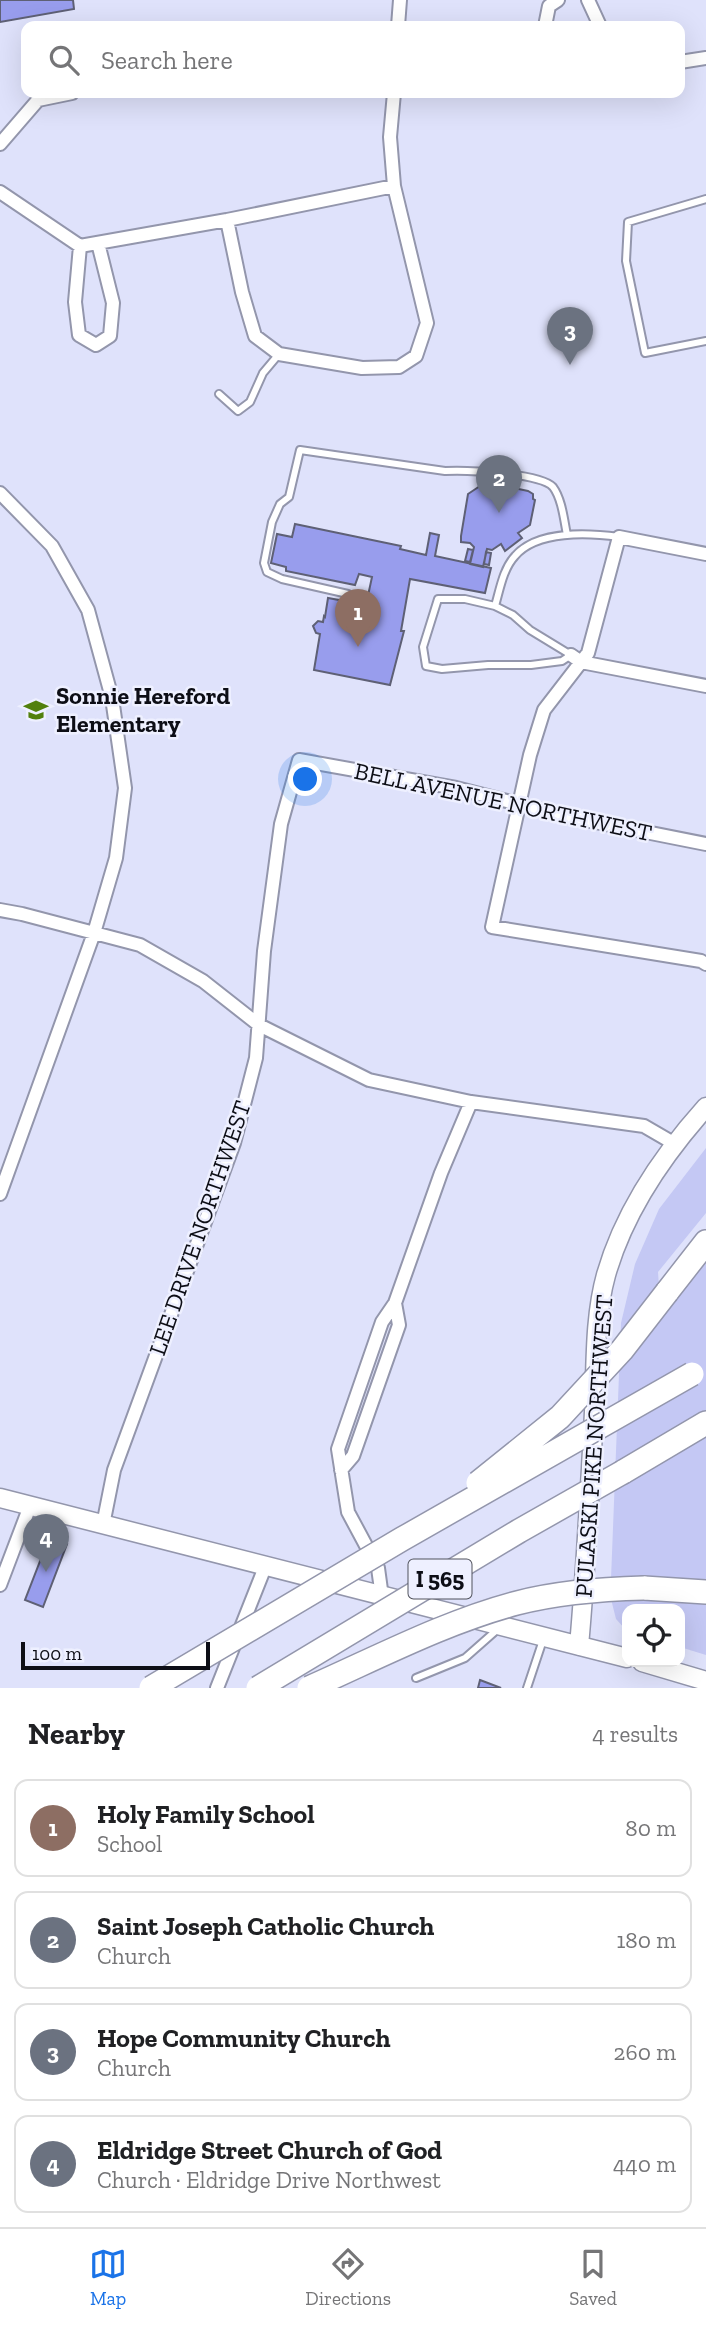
<!DOCTYPE html>
<meta charset="utf-8">
<style>
:root{--surface:#fff;--page:#f2f2f2;--text:#202124;--muted:#757577;--line:#e0e0e0;--accent:#1a73e8}
body{margin:0;font-family:"Zilla Slab",serif;background:var(--page);color:var(--text)}
.controls{position:absolute;right:21px;bottom:21px;display:grid;overflow:hidden;border-radius:14px;box-shadow:0 7px 28px #0002}
.controls button{width:63px;height:63px;display:grid;place-items:center;padding:0;border:0;border-bottom:2px solid var(--line);background:var(--surface);color:var(--text);font:35px sans-serif}
.scale{position:absolute;left:21px;bottom:18px;width:189px;box-sizing:border-box;padding-left:7px;border:4px solid #0d0e16;border-top:0;font-size:19px;line-height:24px;white-space:nowrap;color:#0d0e16;-webkit-text-stroke:5px #eef0ff;paint-order:stroke}
.you{position:absolute;left:306px;top:780px;width:24px;height:24px;margin:-18px;border:5px solid #fff;border-radius:50%;background:#1a73e8;box-shadow:0 0 0 10px #1a73e833}
.badge{display:grid;place-items:center;width:46px;height:46px;border-radius:50%;background:var(--accent);color:#fff;font-size:23px;font-weight:700}
.pin{position:absolute;translate:-50% -58px;filter:drop-shadow(0 2px 4px #0008)}
.pin::after{content:'';position:absolute;top:37px;width:24px;height:21px;background:inherit;clip-path:polygon(0 0,100% 0,50% 100%)}
.list{margin:0;padding:0;list-style:none}
h2{display:flex;justify-content:space-between;align-items:center;height:91px;margin:0;padding:0 28px;font-size:30px}
h2 small{font-size:23px;font-weight:400;color:var(--muted)}
.list li{display:grid;grid-template-columns:46px 1fr auto;gap:21px;align-items:center;box-sizing:border-box;height:98px;margin:0 14px 14px;padding:0 14px;border:2px solid var(--line);border-radius:14px}
.list b{display:block;font-size:26px;white-space:nowrap}
.list p{margin:0;font-size:23px;white-space:nowrap;color:var(--muted)}
.list em{font-size:23px;font-style:normal;color:var(--muted)}
.icon{flex:none;width:38px;height:38px;fill:none;stroke:currentColor;stroke-width:2;stroke-linecap:round;stroke-linejoin:round}
.map{position:relative;flex:none;width:706px;height:1688px;overflow:hidden}
.search{position:absolute;background:var(--surface);box-shadow:0 7px 28px #0002;left:21px;right:21px;top:21px;height:77px;display:flex;align-items:center;gap:18px;box-sizing:border-box;padding:0 24px;border-radius:14px;color:var(--muted);font-size:26px}
.sheet{height:539px;background:var(--surface)}
nav{display:flex;justify-content:space-around;align-items:center;box-sizing:border-box;height:98px;border-top:2px solid var(--line);background:var(--surface);font-size:19px;color:var(--muted)}
nav a{display:grid;justify-items:center;gap:4px}
nav .on{color:var(--accent)}
.map>svg:first-child{display:block}
.green{fill:#c4c8f4}
.building{fill:#989ded;stroke:#5e6075;stroke-width:2}
.lines{fill:none;stroke-linecap:round;stroke-linejoin:round}
.lane-casing{stroke:#9396ac;stroke-width:10}
.street-casing{stroke:#9396ac;stroke-width:16}
.secondary-casing{stroke:#9396ac;stroke-width:21}
.highway-casing{stroke:#9396ac;stroke-width:26}
.lane{stroke:#fff;stroke-width:6}
.street{stroke:#fff;stroke-width:12}
.secondary{stroke:#fff;stroke-width:18}
.highway{stroke:#fff;stroke-width:23}
.highway-bridge-casing{stroke:#9396ac;stroke-width:26;stroke-linecap:butt}
.highway-bridge{stroke:#fff;stroke-width:23}
.labels{text-anchor:middle;stroke-width:5;stroke-linejoin:round;paint-order:stroke}
.shield{fill:#eef0ff;stroke:#50525c;stroke-width:2}
.shield-label{font-size:23px;font-weight:bold;fill:#0d0e16}
.poi-label{font-size:24px;font-weight:bold;fill:#0d0e16;stroke:#eef0ff;text-anchor:start}
.street-label{font-size:24px;fill:#0d0e16;stroke:#eef0ff}
</style>
<div class="map">
<svg width="706" height="1688" viewBox="0 0 706 1688">
<rect width="100%" height="100%" fill="#dfe2fb"/>
<path class="green" d="M706,1148V1213L658,1272L661,1317L706,1259V1580L645,1577L611,1579L621,1323L635,1264L659,1209Z
M644,1597L706,1602V1655L680,1647V1609H627V1631L616,1619L611,1599Z"/>
<path class="building" d="M0,0H73L74,9L0,22Z
M486,482L528,491L533,494V499L535,500L530,525L518,533L522,538L505,551L501,544L492,550L487,549L483,567L470,564L474,547L470,543L461,542V536L468,494Z
M295,524L401,546L400,549L426,555L430,533L439,535L435,556L491,568L485,593L410,579L401,631H404L390,685L314,670L320,634L316,633L313,626L318,621L323,622L324,616L325,617L328,598L366,605L372,577L359,574L355,585L286,571V567L271,563L277,534L292,537Z
M468,549L473,550L470,562L465,561Z
M486,552L491,553L489,565L484,564Z
M49,1538L67,1544L43,1607L25,1600Z
M480,1680L501,1688H478Z"/>
<g class="lines">
<g class="lane-casing">
<path id="lane" d="M706,199L628,222L626,261L645,353L706,341
M219,394L238,411L250,402L263,373L279,354
M348,594L282,579L267,572L264,563L272,522L280,504L289,497L300,450L445,471C466,470 540,473 553,487C562,499 564,520 567,535
M438,599H465L495,606L513,615L530,630L571,655L562,661L531,665H488L442,669L426,666L423,647Z
M495,606C500,589 503,569 515,556C537,530 589,533 619,537
M416,1678L465,1658L499,1628
M527,1688L543,1640"/>
</g>
<g class="street-casing">
<path id="street" d="M588,0L600,26
M398,26L400,0
M545,26L549,6L558,0
M680,62L706,58
M0,144L38,100L72,93
M0,192L80,246L227,220L394,186
M227,220L242,292L255,336L279,354L362,368L399,367L416,356L427,323L394,186L390,137L394,93
M80,246L75,302L79,335L96,345L110,336L113,303L98,243
M0,493L52,546L88,610L112,698L125,788L116,858L94,933L0,1194
M706,554L619,537L588,653L544,710L530,755L492,927L701,961L706,964
M571,655L581,662L706,686
M0,910L22,914L140,945L203,981L259,1025L369,1080L471,1102L644,1126L675,1144
M341,1470L353,1456L399,1325L395,1303L441,1173L471,1102
M103,1525L114,1470L234,1143L256,1058L264,951L281,824L299,760L456,788L565,816L706,844
M0,1585L30,1506
M382,1597L378,1568L348,1512L338,1449L382,1322L395,1303
M217,1688L265,1567"/>
</g>
<g class="secondary-casing">
<path id="secondary" d="M0,1498L627,1658
M579,1646C586,1568 590,1490 594,1412C596,1367 594,1318 606,1275C624,1212 663,1155 706,1107
M642,1662L706,1681"/>
</g>
<g class="highway-casing">
<path id="highway" d="M667,1292L706,1242
M623,1472L706,1423
M644,1588L706,1592"/>
</g>
<use href="#lane" class="lane"/>
<use href="#street" class="street"/>
<use href="#secondary" class="secondary"/>
<use href="#highway" class="highway"/>
<g class="highway-bridge-casing">
<path id="highway-bridge" d="M478,1483L560,1417L622,1350L667,1292
M151,1688L402,1539L692,1374
M258,1688L519,1531L623,1472
M309,1688C377,1658 445,1622 517,1603C559,1592 602,1589 644,1588"/>
</g>
<use href="#highway-bridge" class="highway-bridge"/>
</g>
<defs>
<g id="school-bare" transform="scale(1.89)"><path d="M0-5L7-2L0 1L-7-2ZM-4 1L0 2.5L4 1V4Q0 6-4 4Z" fill="#52800d" stroke="#eef0ff" stroke-width="2.5" paint-order="stroke"/></g>
</defs>
<g fill-rule="evenodd">
<use href="#school-bare" x="36" y="710"/>
</g>
<g class="labels">
<rect class="shield" x="408.5" y="1559.5" width="63" height="39" rx="5"/>
<g class="shield-label">
<text x="440" y="1587">I 565</text>
</g>
<g class="poi-label">
<text x="56" y="704">Sonnie Hereford<tspan x="56" dy="28">Elementary</tspan></text>
</g>
<g class="street-label">
<text transform="translate(503 802) rotate(12)" y="8">BELL AVENUE NORTHWEST</text>
<text transform="translate(200 1228) rotate(-71)" y="8">LEE DRIVE NORTHWEST</text>
<text transform="translate(594 1446) rotate(-86)" y="8">PULASKI PIKE NORTHWEST</text>
</g>
</g>
</svg>
<div class="controls">
<button><svg class="icon" aria-label="locate" viewBox="0 0 24 24"><circle cx="12" cy="12" r="6"/><path d="M12 2v4M12 18v4M2 12h4M18 12h4"/></svg></button>
</div>
<div class="scale">100 m</div>
<div class="you"></div>
<div class="pin badge" style="left:358px;top:647px;background:#8d6e63">1</div>
<div class="pin badge" style="left:499px;top:513px;background:#6b7280">2</div>
<div class="pin badge" style="left:570px;top:365px;background:#6b7280">3</div>
<div class="pin badge" style="left:46px;top:1572px;background:#6b7280">4</div>
<div class="search"><svg class="icon" aria-label="search" viewBox="0 0 24 24"><circle cx="10" cy="10" r="6"/><path d="M15 15l6 6"/></svg>Search here</div>
</div>
<section class="sheet">
<h2>Nearby<small>4 results</small></h2>
<ul class="list">
<li><span class="badge" style="background:#8d6e63">1</span><div><b>Holy Family School</b><p>School</p></div><em>80 m</em></li>
<li><span class="badge" style="background:#6b7280">2</span><div><b>Saint Joseph Catholic Church</b><p>Church</p></div><em>180 m</em></li>
<li><span class="badge" style="background:#6b7280">3</span><div><b>Hope Community Church</b><p>Church</p></div><em>260 m</em></li>
<li><span class="badge" style="background:#6b7280">4</span><div><b>Eldridge Street Church of God</b><p>Church · Eldridge Drive Northwest</p></div><em>440 m</em></li>
</ul>
</section>
<nav>
<a class="on"><svg class="icon" aria-label="map" viewBox="0 0 24 24"><path d="M3 6l6-2 6 2 6-2v14l-6 2-6-2-6 2zM9 4v14M15 6v14"/></svg>Map</a>
<a><svg class="icon" aria-label="directions" viewBox="0 0 24 24"><path d="M12 3l9 9-9 9-9-9zM9 14v-3h6M13 9l2 2-2 2"/></svg>Directions</a>
<a><svg class="icon" aria-label="saved" viewBox="0 0 24 24"><path d="M7 4h10v16l-5-4-5 4z"/></svg>Saved</a>
</nav>
